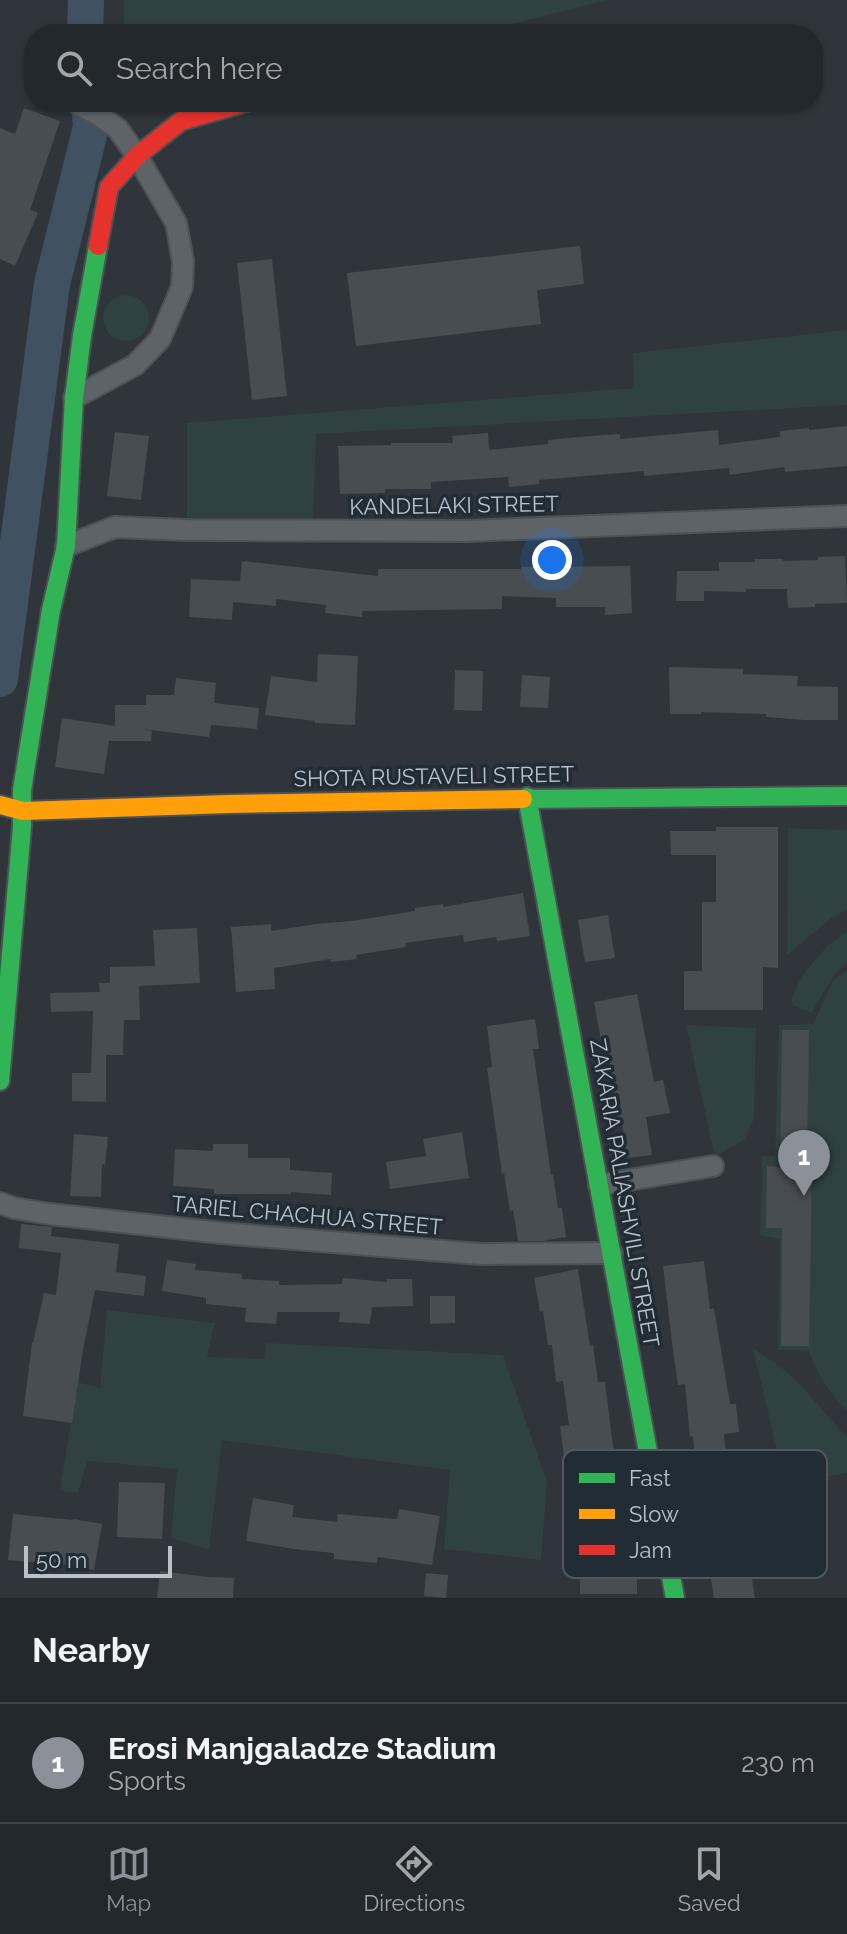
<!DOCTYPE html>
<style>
:root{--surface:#23282c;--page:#2b3034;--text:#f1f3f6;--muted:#a3a6a9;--line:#404448;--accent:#8c9099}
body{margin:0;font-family:Raleway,sans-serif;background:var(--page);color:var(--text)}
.scale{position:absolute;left:24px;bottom:20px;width:148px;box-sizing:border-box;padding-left:8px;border:4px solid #bac2c9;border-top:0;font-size:22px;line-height:28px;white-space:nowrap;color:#bac2c9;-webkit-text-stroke:6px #222c34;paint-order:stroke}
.you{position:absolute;left:552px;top:560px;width:28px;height:28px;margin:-20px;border:6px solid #fff;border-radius:50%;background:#1a73e8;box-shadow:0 0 0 12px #1a73e833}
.badge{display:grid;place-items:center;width:52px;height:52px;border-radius:50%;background:var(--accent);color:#fff;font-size:26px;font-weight:700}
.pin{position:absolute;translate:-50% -66px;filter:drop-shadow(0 2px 4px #0008)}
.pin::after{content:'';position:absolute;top:42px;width:28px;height:24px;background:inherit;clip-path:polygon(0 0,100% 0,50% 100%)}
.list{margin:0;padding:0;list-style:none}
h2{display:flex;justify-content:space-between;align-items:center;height:104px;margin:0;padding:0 32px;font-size:34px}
h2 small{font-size:26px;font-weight:400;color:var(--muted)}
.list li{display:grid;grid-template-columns:52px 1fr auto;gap:24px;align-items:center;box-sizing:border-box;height:120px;padding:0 32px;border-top:2px solid var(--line)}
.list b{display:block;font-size:30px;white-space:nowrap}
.list p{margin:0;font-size:26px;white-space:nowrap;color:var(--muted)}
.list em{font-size:26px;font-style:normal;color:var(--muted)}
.icon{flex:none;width:44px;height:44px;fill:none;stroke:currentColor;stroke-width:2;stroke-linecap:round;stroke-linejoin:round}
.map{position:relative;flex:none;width:847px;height:1598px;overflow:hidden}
.search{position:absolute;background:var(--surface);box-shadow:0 2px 6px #0004;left:24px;right:24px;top:24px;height:88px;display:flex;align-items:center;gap:20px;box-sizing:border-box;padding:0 28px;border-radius:32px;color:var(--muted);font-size:30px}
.sheet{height:224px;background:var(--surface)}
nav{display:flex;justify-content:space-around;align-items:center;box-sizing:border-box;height:112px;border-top:2px solid var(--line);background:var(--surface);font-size:22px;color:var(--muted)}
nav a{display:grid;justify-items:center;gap:4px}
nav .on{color:var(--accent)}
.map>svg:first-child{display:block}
.green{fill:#2f4141}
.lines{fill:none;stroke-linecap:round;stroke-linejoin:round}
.river{stroke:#405261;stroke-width:36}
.building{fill:#484d51}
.street-casing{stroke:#4c5154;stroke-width:24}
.fast-casing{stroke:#4c5154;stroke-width:22}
.slow-casing{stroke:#4c5154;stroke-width:22}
.jam-casing{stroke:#4c5154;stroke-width:22}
.street{stroke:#5e6368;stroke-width:20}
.fast{stroke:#30b455;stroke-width:18}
.slow{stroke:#ff9f0a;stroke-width:18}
.jam{stroke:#e5322d;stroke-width:18}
.labels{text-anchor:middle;stroke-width:7;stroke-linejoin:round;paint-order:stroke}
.street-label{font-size:22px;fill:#bac2c9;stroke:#222c34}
.key{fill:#222c34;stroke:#505961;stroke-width:2}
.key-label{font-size:22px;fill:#bac2c9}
</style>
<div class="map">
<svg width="847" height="1598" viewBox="0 0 847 1598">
<rect width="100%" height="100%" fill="#2f353a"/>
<path class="green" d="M124,0H607L473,34H124Z
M103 318a23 23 0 1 1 46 0a23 23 0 1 1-46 0Z
M847,330V405L316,434L313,522L187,521V423L634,388L633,353Z
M788,828L847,830V909L829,920L787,955Z
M847,932V963L834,975L811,1013L793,1005L791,1000L801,977L827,946Z
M847,970V1410C829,1394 817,1374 809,1351L778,1350L780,1239L760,1235L762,1156H775L779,1025L813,1024L833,981Z
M686,1025L756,1028L754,1119L745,1139L715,1157Z
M107,1310L215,1323L207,1357L265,1359L266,1343L503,1355L547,1482L541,1560L444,1549L450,1470L222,1440L209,1550L171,1538L177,1469L87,1461L78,1493L60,1491L77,1382L100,1388Z
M753,1349C770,1359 786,1369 799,1384C816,1401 830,1420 847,1437V1473L785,1484Z"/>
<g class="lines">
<path class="river" d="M85,34L86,0
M0,679L52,284L91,127L89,102"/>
</g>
<path class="building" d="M24,108L60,121L30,210L38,213L15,266L0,259V128L15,134Z
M580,246L584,284L537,290L541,324L356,346L347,273Z
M272,259L287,396L252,400L237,263Z
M847,426V466L785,472L784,467L730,475L729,468L644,476V471L539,480V484L509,487L508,477L431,482V489H385V493L340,494L338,446L391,445V443H453L452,436L488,433L489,450L548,444V440L578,437L620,434V439L718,430L719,445L780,437V431L809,428V430Z
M115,432L149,436L141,500L107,496Z
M845,556L847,603L815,604V607L788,608L787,589H746V592L704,591V601H676L677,571H719V562H755V559H783V561L818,560V557Z
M242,561L378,576V569H521V567L630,566L632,613L605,615V607H556V598L502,596V609L362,611V617L325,613L326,605L276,599V606L233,602L232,620L189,617L191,579L240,581Z
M318,654L358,656L355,725L315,723V721L265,715L271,676L317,682Z
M669,667L743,669V674L798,676L797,686L838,687V720H804L766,717V714L701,712V714H670Z
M455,670L483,671L482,711L454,710Z
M522,675L550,677L548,708L520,707Z
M176,678L216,683L214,703L259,708L257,729L211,725L209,737L142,729L152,731L151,741H109L104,774L55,767L62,718L115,726V705H146V695H174Z
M716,827H778V968L763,967V1010H684V971H702V902H716V855H671L670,831H716Z
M523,893L530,936L497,941L496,937L464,942L463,935L405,943L406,947L356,955L357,959L331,962V959L274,968L275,989L236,992L231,927L271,924V931L316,924L352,921L415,911V908L443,904V907Z
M608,915L615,958L585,962L578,920Z
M197,928L200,983L139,986L140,1020H124L123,1055H106V1102L72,1101V1073H91L93,1011L51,1012L50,993L100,992L99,983H110V967L155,966L153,930Z
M637,994L654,1082L663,1080L670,1113L646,1117L652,1155L627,1158L622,1122L615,1123L608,1090L614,1089L606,1039L601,1040L594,1002Z
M535,1019L539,1049H533L551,1175L553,1174L558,1208H562L566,1237L543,1241H518L513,1210L510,1211L504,1173L502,1174L487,1068L492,1067L487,1026Z
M782,1030H809L807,1167H812L809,1346H781L782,1228H766L767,1166L780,1167Z
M462,1132L469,1178L390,1189L386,1162L426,1156L423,1139Z
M74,1134L108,1137L105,1165L102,1164L101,1197L70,1196Z
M213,1144H248V1158H290V1170L332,1173L331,1195L291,1192V1194H214V1189L173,1186L175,1149L213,1151Z
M21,1224L52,1227L51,1236L119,1244L116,1272L146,1276L144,1296L95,1290L83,1350L72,1423L23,1416L32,1343H33L44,1293L56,1295L61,1253L19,1248Z
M167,1260L196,1264L195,1270L242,1274V1279L279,1281V1285L342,1284L343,1278L387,1282V1279H412L413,1306L372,1307L370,1324L339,1322L340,1312H277L276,1324L245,1322L246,1308L206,1304V1298L162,1291Z
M704,1261L710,1309L714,1308L730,1404H736L739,1432L724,1434L732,1541L757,1538L761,1566L750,1568L755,1598H714L704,1535L700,1487H698L693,1436L690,1437L685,1384L678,1385L673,1351L663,1266Z
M578,1269L590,1346L593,1345L598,1382H605L615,1463L619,1509L624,1508L628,1556H637V1594H580V1557H600L595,1491L590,1492L587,1454L564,1457L560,1426L569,1425L563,1381L556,1382L552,1345H548L543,1311L540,1312L534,1278Z
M430,1296H455V1323L430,1324Z
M119,1482L165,1483L162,1539L117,1537Z
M253,1498L294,1505L292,1517L337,1522L338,1514L397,1519L399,1509L440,1516L432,1565L378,1557L377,1563L334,1559V1553L294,1549L246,1541Z
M13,1514L73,1520V1519L102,1524L94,1570L40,1560V1563L8,1560Z
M160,1571L208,1577L234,1578L233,1598H157Z
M426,1573L448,1575L446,1598L424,1596Z"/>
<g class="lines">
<g class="street-casing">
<path id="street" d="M74,398L135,365L160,339L182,287L183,261L176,223L137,156L118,129L100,116L79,105
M66,546L115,527L187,530L467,531L847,516
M599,1185L713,1166
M0,1203L14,1208L50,1214L221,1233L480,1254L612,1253"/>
</g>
<g class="fast-casing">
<path id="fast" d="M527,797L675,1598
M523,799L847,796
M0,1081L22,827V790L51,610L66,546L74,398L82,336L98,246"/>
</g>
<g class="slow-casing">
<path id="slow" d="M0,805L23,811L229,804L523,799"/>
</g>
<g class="jam-casing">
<path id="jam" d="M98,246L109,187L137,156L181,121L247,102"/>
</g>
<use href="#street" class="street"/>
<use href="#fast" class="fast"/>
<use href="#slow" class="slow"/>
<use href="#jam" class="jam"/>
</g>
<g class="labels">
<g class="street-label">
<text transform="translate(454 505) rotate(-1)" y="8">KANDELAKI STREET</text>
<text transform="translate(434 776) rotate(-1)" y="8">SHOTA RUSTAVELI STREET</text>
<text transform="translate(625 1193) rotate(80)" y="8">ZAKARIA PALIASHVILI STREET</text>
<text transform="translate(307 1215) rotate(5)" y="8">TARIEL CHACHUA STREET</text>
</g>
</g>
<rect x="563" y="1450" width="264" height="128" rx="12" class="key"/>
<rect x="579" y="1473" width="36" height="10" fill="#30b455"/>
<rect x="579" y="1509" width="36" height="10" fill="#ff9f0a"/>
<rect x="579" y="1545" width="36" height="10" fill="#e5322d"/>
<g class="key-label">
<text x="629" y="1486">Fast</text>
<text x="629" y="1522">Slow</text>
<text x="629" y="1558">Jam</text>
</g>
</svg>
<div class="scale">50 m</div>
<div class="you"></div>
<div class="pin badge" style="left:804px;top:1196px">1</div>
<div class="search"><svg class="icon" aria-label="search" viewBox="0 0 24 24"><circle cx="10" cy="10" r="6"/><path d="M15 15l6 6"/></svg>Search here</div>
</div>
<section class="sheet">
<h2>Nearby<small></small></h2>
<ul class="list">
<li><span class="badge">1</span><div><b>Erosi Manjgaladze Stadium</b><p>Sports</p></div><em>230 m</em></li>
</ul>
</section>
<nav>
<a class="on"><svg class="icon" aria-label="map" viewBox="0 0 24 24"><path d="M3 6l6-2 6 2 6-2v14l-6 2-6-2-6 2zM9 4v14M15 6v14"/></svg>Map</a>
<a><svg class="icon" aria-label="directions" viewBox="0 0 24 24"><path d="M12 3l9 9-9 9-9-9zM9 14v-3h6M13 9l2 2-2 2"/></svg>Directions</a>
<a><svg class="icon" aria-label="saved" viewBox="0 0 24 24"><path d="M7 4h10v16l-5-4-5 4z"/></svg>Saved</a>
</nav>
